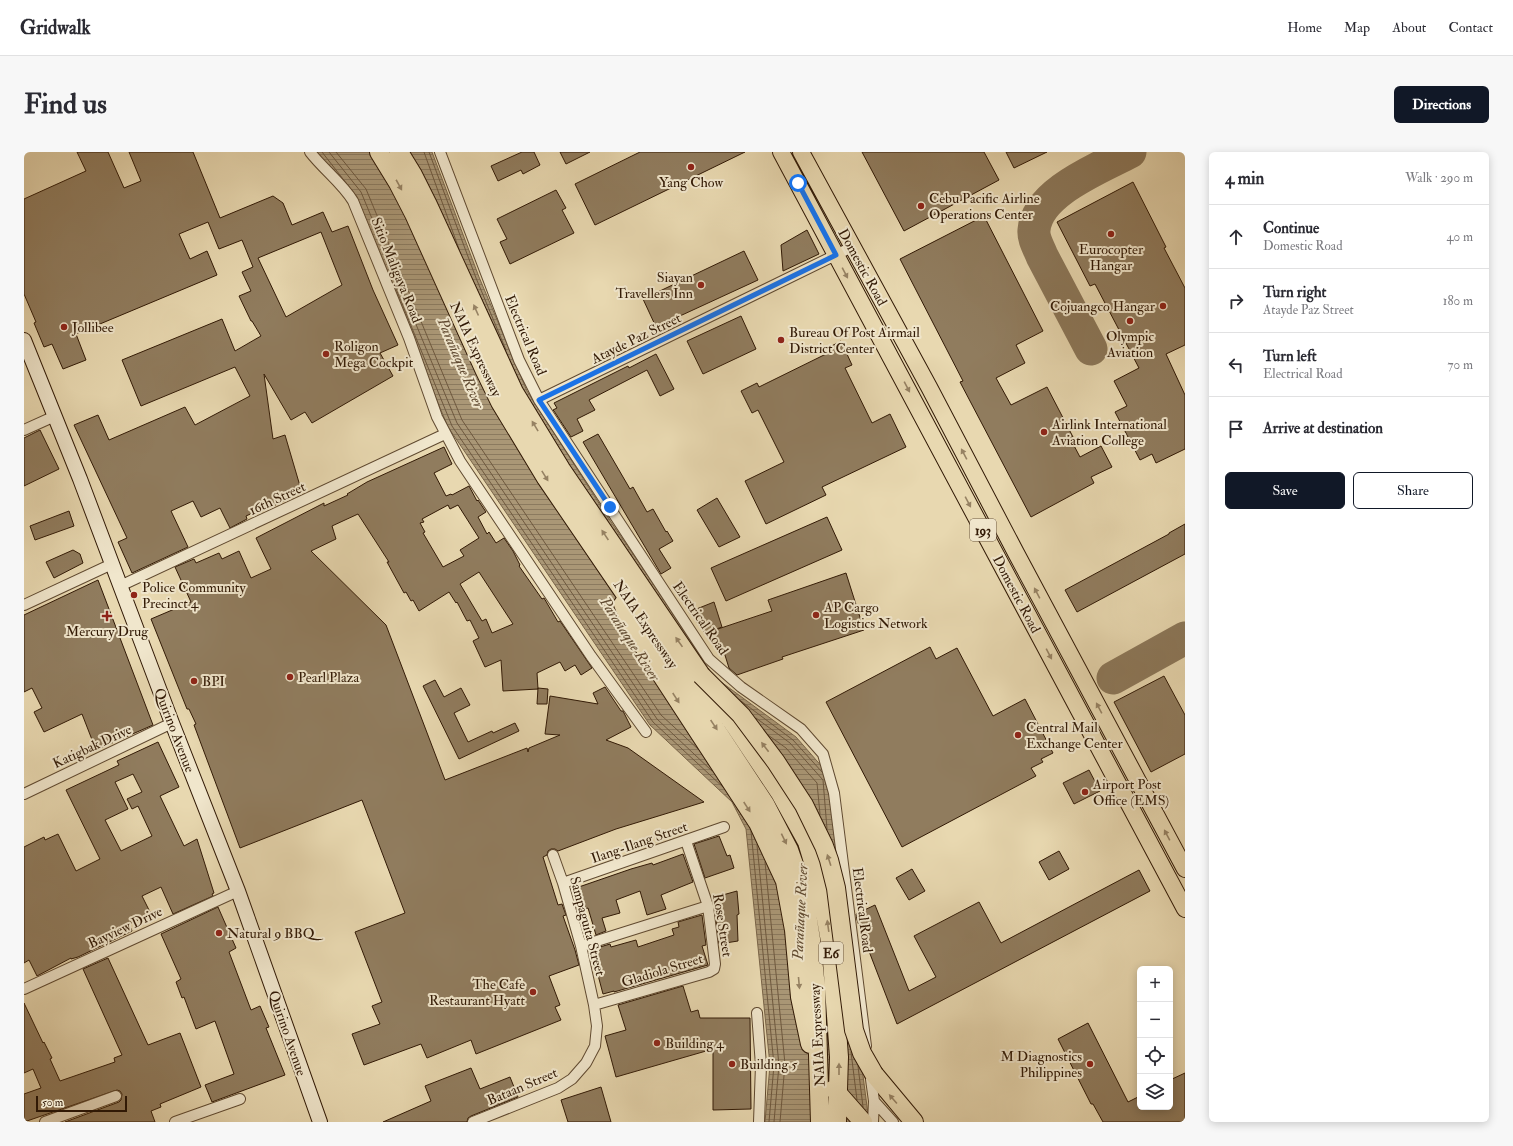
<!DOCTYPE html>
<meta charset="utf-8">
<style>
:root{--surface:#fff;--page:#f7f7f7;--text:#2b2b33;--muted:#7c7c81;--line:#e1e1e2;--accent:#111827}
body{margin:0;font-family:"IM FELL Double Pica",serif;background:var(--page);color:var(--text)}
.controls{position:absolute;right:12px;bottom:12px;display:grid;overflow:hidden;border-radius:6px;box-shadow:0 2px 10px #0003}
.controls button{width:36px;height:36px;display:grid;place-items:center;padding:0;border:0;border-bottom:1px solid var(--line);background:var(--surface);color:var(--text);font:20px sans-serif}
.scale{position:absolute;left:12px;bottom:10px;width:91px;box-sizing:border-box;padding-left:4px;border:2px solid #311905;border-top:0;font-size:11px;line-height:14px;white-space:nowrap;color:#311905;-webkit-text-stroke:3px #f0e6cc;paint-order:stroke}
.stop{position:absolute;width:12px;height:12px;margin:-9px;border:3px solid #1a73e8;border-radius:50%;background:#fff}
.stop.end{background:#1a73e8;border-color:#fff;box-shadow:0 1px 4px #0008}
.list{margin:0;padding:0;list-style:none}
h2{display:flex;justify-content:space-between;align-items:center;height:52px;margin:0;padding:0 16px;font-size:17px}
h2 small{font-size:13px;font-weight:400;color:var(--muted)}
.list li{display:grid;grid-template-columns:26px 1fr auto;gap:12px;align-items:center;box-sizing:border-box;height:64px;padding:0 16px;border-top:1px solid var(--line)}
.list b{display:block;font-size:15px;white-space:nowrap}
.list p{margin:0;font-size:13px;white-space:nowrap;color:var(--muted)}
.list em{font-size:13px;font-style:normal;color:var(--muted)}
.actions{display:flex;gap:8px;padding:12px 16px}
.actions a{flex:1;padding:9px 0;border:1px solid var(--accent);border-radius:6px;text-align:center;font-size:14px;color:var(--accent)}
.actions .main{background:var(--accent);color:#fff}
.icon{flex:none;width:22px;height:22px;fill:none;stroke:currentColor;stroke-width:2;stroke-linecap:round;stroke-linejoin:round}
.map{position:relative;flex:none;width:1161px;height:970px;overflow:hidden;border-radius:6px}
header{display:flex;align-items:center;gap:24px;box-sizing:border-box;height:56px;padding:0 20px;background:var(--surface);border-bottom:1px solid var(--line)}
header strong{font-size:19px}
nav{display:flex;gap:22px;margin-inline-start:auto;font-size:14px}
.intro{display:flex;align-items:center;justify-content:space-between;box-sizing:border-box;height:96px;padding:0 24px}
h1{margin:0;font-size:28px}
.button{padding:10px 18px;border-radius:6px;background:var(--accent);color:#fff;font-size:14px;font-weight:700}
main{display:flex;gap:24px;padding:0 24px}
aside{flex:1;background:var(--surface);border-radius:6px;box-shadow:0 2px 10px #0003}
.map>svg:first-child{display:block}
.water{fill:url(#water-rules);stroke:#7a6549}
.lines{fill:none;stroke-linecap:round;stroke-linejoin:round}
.shore{stroke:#6e583e;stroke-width:1}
.taxiway{stroke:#8c785a;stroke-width:33}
.building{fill:#907c5e;stroke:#311905;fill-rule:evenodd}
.street-casing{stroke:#5f4930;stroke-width:12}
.secondary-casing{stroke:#311905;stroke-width:16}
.primary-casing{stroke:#311905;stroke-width:18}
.highway-casing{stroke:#311905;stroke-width:20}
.street{stroke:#f0e6cc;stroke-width:10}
.secondary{stroke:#f0e6cc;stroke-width:14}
.primary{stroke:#e8d8b0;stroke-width:16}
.highway{stroke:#e8d8b0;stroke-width:18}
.highway-bridge-casing{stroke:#311905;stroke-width:20;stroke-linecap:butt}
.highway-bridge{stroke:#e8d8b0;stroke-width:18}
.oneway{fill:#968263}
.route{stroke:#1a73e8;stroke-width:5}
.poi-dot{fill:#8f2418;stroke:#f0e6cc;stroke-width:1.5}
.labels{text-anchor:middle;stroke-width:4;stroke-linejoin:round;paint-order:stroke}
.shield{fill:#f0e6cc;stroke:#6a5641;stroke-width:1}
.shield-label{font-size:13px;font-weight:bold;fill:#311905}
.poi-label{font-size:14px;fill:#311905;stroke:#f0e6cc;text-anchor:start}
.street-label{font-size:14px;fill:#311905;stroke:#f0e6cc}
.water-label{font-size:15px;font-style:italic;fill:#614b32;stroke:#f0e6cc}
</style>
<header>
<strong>Gridwalk</strong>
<nav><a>Home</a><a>Map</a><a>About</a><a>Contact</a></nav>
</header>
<div class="intro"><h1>Find us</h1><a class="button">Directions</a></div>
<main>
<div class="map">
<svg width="1161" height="970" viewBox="0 0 1161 970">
<defs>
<pattern id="water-rules" width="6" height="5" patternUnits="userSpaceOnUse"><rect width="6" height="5" fill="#aa9776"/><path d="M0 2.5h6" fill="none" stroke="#8b7a5f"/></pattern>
</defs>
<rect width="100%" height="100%" fill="#e8d8b0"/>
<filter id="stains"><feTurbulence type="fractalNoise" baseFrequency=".005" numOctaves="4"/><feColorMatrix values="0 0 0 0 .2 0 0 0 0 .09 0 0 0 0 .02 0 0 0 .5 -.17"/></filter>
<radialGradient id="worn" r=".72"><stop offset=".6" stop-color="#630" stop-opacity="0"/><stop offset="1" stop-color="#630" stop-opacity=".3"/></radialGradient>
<path class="water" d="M293,0H408L455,125L503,239L587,370L633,437L689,524L772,585L807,625L820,777L845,970H741L746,913L722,677L708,650L626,573L424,275L328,44Z"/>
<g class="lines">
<path class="shore" d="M298,0L333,45
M305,0L337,40L433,271L633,567L688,619
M312,0L342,37L438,268L637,563L674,597
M400,0L435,97
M405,0L452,126L482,198
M370,132L428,274L629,570L700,636
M717,549L769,588L798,620
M732,566L766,591L799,628L803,677
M744,583L762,596L793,631L796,662
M727,679L750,913L745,970
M733,693L755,913L750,970
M741,710L761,912L756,970
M827,900L833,948
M834,914L839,955"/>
<path class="taxiway" d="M1067,197L1018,104C1015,96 1009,87 1010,78C1013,40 1076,16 1106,0
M1089,526L1161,486"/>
</g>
<path class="building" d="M53,0H84L100,36L117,29L105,0H169L196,66L249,44L259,51L268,73L299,60L308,80L324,74L349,138L374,193L356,201L369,224L288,271L281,260L267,268L240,222L249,287L261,283L276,334L261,339L264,347L247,355L246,353L222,364L223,367L206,376L196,356L177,365L169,349L147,359L164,395L108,421L94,390L103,386L50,273L74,263L85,288L161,255L171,273L226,244L211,215L117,254L98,208L198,167L211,199L237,184L228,169H227L215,144L227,139L218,120L229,115L218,88L195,97L184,70L155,82L166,107L183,99L193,123L52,182L62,208L39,217L28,192L20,195L10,171L12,170L0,142V47L62,19ZM297,80L318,133L262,165L234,106Z
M498,0H510L516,13L499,22L497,18L474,29L467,14Z
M536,0H566L542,12Z
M616,0H721L571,73L551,32Z
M838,0H960L975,28L880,79Z
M982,0H1023L990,16Z
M1109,30L1142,95L1140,96L1161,136V193L1142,202L1161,243V297L1132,311L1128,302L1116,308L1091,260L1103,254L1090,229L1115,216L1071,132L1066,134L1033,70Z
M532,38L542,56L538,58L550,81L486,112L476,90L483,87L473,67Z
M960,64L1019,179L992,193L1001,211L972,226L987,253L1023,235L1049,285L1046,286L1056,305L1077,294L1088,315L1067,325L1070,331L1007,365L936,230L939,229L876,107Z
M783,78L795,102L759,119L757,93Z
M720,99L734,128L632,175L619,147Z
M717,164L732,197L679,222L663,189Z
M817,189L828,213L821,216L848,271L866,262L882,295L798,335L802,343L742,372L721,329L760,310L734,258L728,261L717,239L733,231L735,235L802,202L800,198Z
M632,202L650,237L636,244L623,218L565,248L571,258L553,267L559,279L547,285L530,259L529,258L533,256L530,251L604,214L605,216Z
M16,278L35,317L0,334V286Z
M574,282L606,337L609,335L623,360L629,357L642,380L643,379L649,389L635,397L647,416L637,422L559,290Z
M420,295L428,312L410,321L422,344L427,342L428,343L445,334L453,349L454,348L462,360L454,365L463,382L465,380L472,391L480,386L489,399L496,413L495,414L518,447L520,446L534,470L536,469L568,516L557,523L551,513L541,519L536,510L513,521L514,537L479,539L477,508L461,515L449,489L455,486L446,468L443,469L433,450L432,451L425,440L395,459L389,448L387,449L382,440L380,441L363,410H365L334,362L308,374L312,387L287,399L362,473L421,628L503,596L504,600L505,596L536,583L521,582L526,544L574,552L569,541L581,535L597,559H599L607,575L582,588L604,596L680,650L592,677L534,699L531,697H527L524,699L523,703L519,705L534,753L538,752L542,763L539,764L551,798L555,813L525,824L536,853L531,855L537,868L452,902L447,888L403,906L397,892L340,913L328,882L356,872L348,854L358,850L331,780L381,761L338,648L216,696L170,573L172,572L165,557H163L127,467L167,450L151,415L170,407L172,411L195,401L198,407L215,399L227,426L247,417L232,386L300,351V354L324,343L323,342L343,330ZM424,353L426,357L434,353L455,386L436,398L440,404L419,415L399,381L401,380L396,371L400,370L398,367ZM455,420L489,472L468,481L462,467L458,469L436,432Z
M693,346L716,385L695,395L673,358Z
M45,359L50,374L11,388L6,374Z
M803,365L818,398L702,449L687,416Z
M1161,372V402L1053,460L1041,438L1145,382V381Z
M49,398L56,402L59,411L30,426L22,410Z
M822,421L840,478L758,505L759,507L713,523L705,516L700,500L698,501L691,478L748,459L744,448Z
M74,428L129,573L72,598L58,562L20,580L10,560L18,556L8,536L0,540V463Z
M690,450L698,475L681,481L665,460Z
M906,495L912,507L933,496L969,564L1001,547L1029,601L1017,607L1019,610L1007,616L1012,624L878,695L802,550Z
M1140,524L1161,563V602L1127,620L1090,550Z
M411,528L420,545L437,536L446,553L430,561L444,590L468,579L469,581L491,571L495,579L435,607L399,534Z
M514,536L524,537L523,552H513Z
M134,590L155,635L136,644L160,694L173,687L190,741L188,742L189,744L149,762L137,735L118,744L127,762L105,772L108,779L54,805L47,807V806L13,824L5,808L0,811V695L20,685L21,688L34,682L52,719L76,707L42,638L95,613L93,609ZM109,622L118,640L103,647L108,657L114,654L128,684L97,699L81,668L104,657L91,630Z
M1065,618L1076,639L1050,652L1039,631Z
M695,684L703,704L706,703L710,716L681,726L670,692Z
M1035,699L1045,717L1025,728L1015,710Z
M659,702L669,730L637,743L642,757L623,763L616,739L592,748L596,761L578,766L582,779L572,783L564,756L554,759L551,748H552L549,737L607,717L628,711L629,713Z
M888,717L901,739L885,748L872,726Z
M1115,718L1126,739L873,872L833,768L832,762L851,753L885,839L912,825L890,784L955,750L977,791Z
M713,739L715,762L713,763L714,789L695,792L690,753L688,746Z
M194,755L212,796L205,800L227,858L236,854L245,875L242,876L261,923L188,950L181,933L210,922L191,869L172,877L160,845L158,846L152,830L157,827L137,782Z
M678,763L682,793L678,794L684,813L590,840V839L579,842L570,808L567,809L565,801L576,798V795L586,792L587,795L612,788L614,795L650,783L648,777L655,775L654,770Z
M84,806L124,893L156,881L177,935L136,952L137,955L127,959L131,970H41L95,950L97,948L98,942L96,939L93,938L0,970V942L17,936L9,917L0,921V851L19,891L20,890L28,906L26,907L36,929L91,910L90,906L98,903L59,817Z
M659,834L667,860L674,858L676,866H726L727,957L689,958V897L592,925L581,884L602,878L594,853Z
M1064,871L1104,950L1116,944V955H1146V928L1161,921V970H1079L1069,952H1067L1034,887Z
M447,916L456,937L486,925L494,945L447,964L444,966L443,970H359L407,949L401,934Z
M577,935L587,970H544L537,948Z"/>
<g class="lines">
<g class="street-casing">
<path id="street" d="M286,0C299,17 318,31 329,49L385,186L413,265L436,309L567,504L622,580
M416,0L495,208L515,248L685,507L717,535L777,577L799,602L810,641L842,894
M515,248L828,95
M0,278L31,264
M96,434L421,282
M0,453L88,412
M0,642L148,571
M539,731L700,675
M557,794L684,754
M0,837L214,739
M570,853L685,820L690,817L691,812L684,754L662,689
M733,861L737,913L735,970
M846,920L850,949L849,970
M850,949L869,970
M21,970L92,944
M151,970L216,947
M449,970L534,936L548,927L562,911L571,894L573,874L570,853L557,794L539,731L529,703"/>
</g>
<g class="secondary-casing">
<path id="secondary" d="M0,188L56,327L148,571L214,739L296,970"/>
</g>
<g class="primary-casing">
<path id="primary" d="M757,0L1161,757
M777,0L905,235L992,401L1161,717"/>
</g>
<g class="highway-casing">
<path id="highway" d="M355,0L374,31L390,62L460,217L476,250L522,326L640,499L741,652L765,698L779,738L787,787L792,836L796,970
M375,0L389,23L404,53L490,240L537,317L677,523L756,641L783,690L796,733L807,795L815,905L813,970
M599,452L609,476L627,507L734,671L761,729L770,778L776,845L786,892
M850,922L890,970
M810,937L839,970"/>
</g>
<use href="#street" class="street"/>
<use href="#secondary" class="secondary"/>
<use href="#primary" class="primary"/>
<use href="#highway" class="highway"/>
<g class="highway-bridge-casing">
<path id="highway-bridge" d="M677,523L717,563L752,610L780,653L800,694L805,708L812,736L830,878L838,901L850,922"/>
</g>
<use href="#highway-bridge" class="highway-bridge"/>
</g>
<defs><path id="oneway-solid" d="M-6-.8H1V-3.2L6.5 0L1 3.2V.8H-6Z"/></defs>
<g class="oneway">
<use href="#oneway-solid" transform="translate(375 33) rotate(61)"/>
<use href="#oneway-solid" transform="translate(821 121) rotate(62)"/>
<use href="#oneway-solid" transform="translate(452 158) rotate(-114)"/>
<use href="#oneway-solid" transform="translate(883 235) rotate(62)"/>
<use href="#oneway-solid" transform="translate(511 274) rotate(-121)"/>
<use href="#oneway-solid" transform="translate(940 302) rotate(-118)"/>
<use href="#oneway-solid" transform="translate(521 324) rotate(58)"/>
<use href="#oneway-solid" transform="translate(944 350) rotate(62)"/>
<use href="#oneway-solid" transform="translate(581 383) rotate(-124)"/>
<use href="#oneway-solid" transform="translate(1013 441) rotate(-118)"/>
<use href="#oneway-solid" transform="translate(655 490) rotate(-125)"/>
<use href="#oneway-solid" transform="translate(1025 502) rotate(62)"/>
<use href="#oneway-solid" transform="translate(652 546) rotate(57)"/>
<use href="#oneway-solid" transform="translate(1075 556) rotate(-118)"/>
<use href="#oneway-solid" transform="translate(690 573) rotate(56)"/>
<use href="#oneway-solid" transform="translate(741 595) rotate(-127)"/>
<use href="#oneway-solid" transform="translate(723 655) rotate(57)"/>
<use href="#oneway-solid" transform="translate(1143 683) rotate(-118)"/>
<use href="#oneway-solid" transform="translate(760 687) rotate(64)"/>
<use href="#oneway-solid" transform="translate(805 708) rotate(-108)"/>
<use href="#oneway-solid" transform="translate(804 774) rotate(-98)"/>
<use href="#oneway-solid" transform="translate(775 831) rotate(85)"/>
<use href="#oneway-solid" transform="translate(815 917) rotate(-90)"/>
<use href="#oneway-solid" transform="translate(869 947) rotate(-131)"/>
</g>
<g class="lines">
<path class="route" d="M586,355L515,248L812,103L774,31"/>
</g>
<g class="poi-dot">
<circle cx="667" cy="15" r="4"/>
<circle cx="897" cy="54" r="4"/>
<circle cx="1087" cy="82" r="4"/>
<circle cx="677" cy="133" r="4"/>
<circle cx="1139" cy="154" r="4"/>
<circle cx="1106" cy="169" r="4"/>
<circle cx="40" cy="175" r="4"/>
<circle cx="757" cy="188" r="4"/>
<circle cx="302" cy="202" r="4"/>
<circle cx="1020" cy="280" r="4"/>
<circle cx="110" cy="443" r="4"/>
<circle cx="792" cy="463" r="4"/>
<path d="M81 458h4v4h4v4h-4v4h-4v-4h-4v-4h4z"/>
<circle cx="266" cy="525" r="4"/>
<circle cx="170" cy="529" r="4"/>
<circle cx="994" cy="583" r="4"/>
<circle cx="1061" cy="640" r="4"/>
<circle cx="195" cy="781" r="4"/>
<circle cx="509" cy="840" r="4"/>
<circle cx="633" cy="891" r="4"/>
<circle cx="708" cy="912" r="4"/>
<circle cx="1066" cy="912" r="4"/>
</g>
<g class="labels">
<g class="shield">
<rect x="946" y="367" width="26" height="22" rx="3"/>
<rect x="795" y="790" width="24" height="22" rx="3"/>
</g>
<g class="shield-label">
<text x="959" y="383">193</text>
<text x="807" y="806">E6</text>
</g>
<g class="poi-label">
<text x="667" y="35" text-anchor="middle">Yang Chow</text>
<text x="905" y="51">Cebu Pacific Airline<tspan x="905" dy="16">Operations Center</tspan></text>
<text x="1087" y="102" text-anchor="middle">Eurocopter<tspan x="1087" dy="16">Hangar</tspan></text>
<text x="669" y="130" text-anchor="end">Siayan<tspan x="669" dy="16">Travellers Inn</tspan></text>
<text x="1131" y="159" text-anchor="end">Cojuangco Hangar</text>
<text x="48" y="180">Jollibee</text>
<text x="765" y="185">Bureau Of Post Airmail<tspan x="765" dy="16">District Center</tspan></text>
<text x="1106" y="189" text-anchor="middle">Olympic<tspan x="1106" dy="16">Aviation</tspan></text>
<text x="310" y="199">Roligon<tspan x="310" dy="16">Mega Cockpit</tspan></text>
<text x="1028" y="277">Airlink International<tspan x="1028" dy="16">Aviation College</tspan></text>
<text x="118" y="440">Police Community<tspan x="118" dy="16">Precinct 4</tspan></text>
<text x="800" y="460">AP Cargo<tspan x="800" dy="16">Logistics Network</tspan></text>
<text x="83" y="484" text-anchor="middle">Mercury Drug</text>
<text x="274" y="530">Pearl Plaza</text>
<text x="178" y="534">BPI</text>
<text x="1002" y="580">Central Mail<tspan x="1002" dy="16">Exchange Center</tspan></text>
<text x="1069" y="637">Airport Post<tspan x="1069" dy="16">Office (EMS)</tspan></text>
<text x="203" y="786">Natural 9 BBQ</text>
<text x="501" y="837" text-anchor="end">The Cafe<tspan x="501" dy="16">Restaurant Hyatt</tspan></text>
<text x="641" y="896">Building 4</text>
<text x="1058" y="909" text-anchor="end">M Diagnostics<tspan x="1058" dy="16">Philippines</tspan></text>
<text x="716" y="917">Building 5</text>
</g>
<g class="street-label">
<text transform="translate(839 115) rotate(61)" y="5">Domestic Road</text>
<text transform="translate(373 118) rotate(68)" y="5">Sitio Maligaya Road</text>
<text transform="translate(502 183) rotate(67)" y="5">Electrical Road</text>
<text transform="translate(612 186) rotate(-26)" y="5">Atayde Paz Street</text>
<text transform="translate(452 197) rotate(65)" y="5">NAIA Expressway</text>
<text transform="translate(253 346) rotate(-25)" y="5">16th Street</text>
<text transform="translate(993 442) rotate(62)" y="5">Domestic Road</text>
<text transform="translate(677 466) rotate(55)" y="5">Electrical Road</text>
<text transform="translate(622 472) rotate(56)" y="5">NAIA Expressway</text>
<text transform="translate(151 578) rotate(69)" y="5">Quirino Avenue</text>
<text transform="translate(68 594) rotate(-25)" y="5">Katigbak Drive</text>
<text transform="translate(615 690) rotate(-19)" y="5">Ilang-Ilang Street</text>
<text transform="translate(839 758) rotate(83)" y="5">Electrical Road</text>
<text transform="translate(699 773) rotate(81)" y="5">Rose Street</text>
<text transform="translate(564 774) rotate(75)" y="5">Sampaguita Street</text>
<text transform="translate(101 775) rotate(-25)" y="5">Bayview Drive</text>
<text transform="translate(638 818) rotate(-17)" y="5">Gladiola Street</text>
<text transform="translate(264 881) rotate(71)" y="5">Quirino Avenue</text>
<text transform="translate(793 883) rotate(-93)" y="5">NAIA Expressway</text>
<text transform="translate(498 934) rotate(-23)" y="5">Bataan Street</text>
</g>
<g class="water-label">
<text transform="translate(437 211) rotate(67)" y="5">Parañaque River</text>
<text transform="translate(606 487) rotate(57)" y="5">Parañaque River</text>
<text transform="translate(776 760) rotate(-87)" y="5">Parañaque River</text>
</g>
</g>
<rect width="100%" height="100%" filter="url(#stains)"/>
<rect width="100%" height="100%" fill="url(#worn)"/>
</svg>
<div class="controls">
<button>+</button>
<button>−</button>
<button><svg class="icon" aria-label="locate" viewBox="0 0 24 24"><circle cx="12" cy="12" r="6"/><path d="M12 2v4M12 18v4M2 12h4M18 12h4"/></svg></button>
<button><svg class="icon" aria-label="layers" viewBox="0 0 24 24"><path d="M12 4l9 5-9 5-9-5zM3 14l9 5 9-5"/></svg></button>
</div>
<div class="scale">50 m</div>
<div class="stop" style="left:774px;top:31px"></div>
<div class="stop end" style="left:586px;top:355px"></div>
</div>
<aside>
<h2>4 min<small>Walk · 290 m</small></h2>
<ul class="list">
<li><svg class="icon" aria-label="ahead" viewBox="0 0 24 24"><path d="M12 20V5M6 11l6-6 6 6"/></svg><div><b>Continue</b><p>Domestic Road</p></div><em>40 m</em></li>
<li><svg class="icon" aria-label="right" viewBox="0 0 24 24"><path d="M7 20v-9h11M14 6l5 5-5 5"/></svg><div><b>Turn right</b><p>Atayde Paz Street</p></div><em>180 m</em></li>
<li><svg class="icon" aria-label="left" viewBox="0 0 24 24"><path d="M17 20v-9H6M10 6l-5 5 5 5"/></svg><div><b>Turn left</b><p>Electrical Road</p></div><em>70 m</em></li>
<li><svg class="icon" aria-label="arrive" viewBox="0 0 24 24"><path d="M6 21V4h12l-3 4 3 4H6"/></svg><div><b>Arrive at destination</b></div></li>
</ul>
<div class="actions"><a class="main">Save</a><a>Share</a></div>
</aside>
</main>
